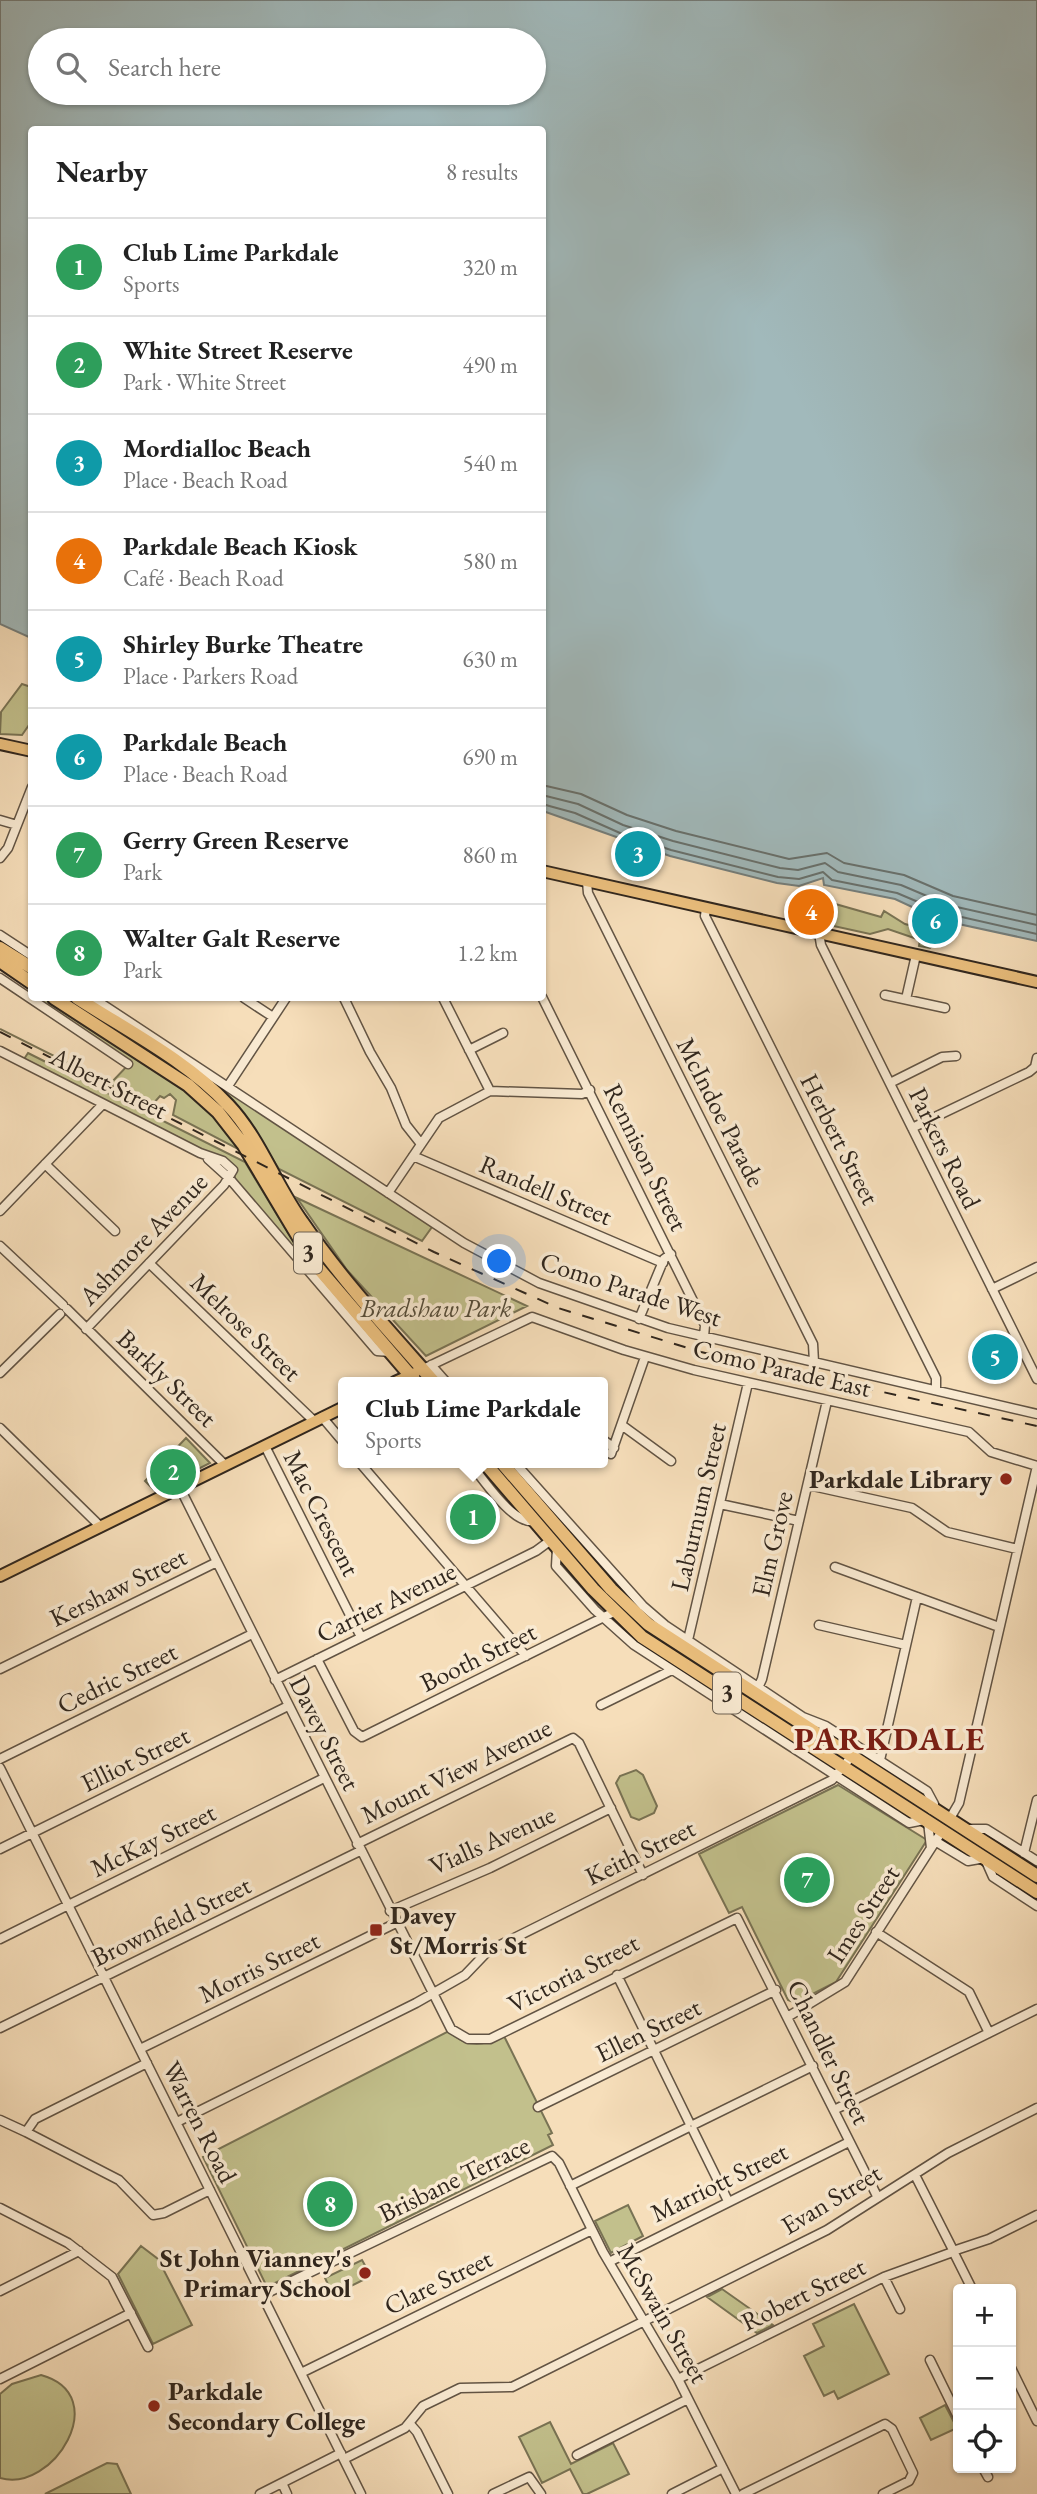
<!DOCTYPE html>
<meta charset="utf-8">
<style>
:root{--surface:#fff;--page:#f2f2f2;--text:#222;--muted:#767676;--line:#e0e0e0;--accent:#db2777}
body{margin:0;font-family:"EB Garamond",serif;background:var(--page);color:var(--text)}
.controls{position:absolute;right:21px;bottom:21px;display:grid;overflow:hidden;border-radius:7px;box-shadow:0 2px 5px #0004}
.controls button{width:63px;height:63px;display:grid;place-items:center;padding:0;border:0;border-bottom:2px solid var(--line);background:var(--surface);color:var(--text);font:35px sans-serif}
.you{position:absolute;left:500px;top:1262px;width:24px;height:24px;margin:-18px;border:5px solid #fff;border-radius:50%;background:#1a73e8;box-shadow:0 0 0 10px #1a73e833}
.badge{display:grid;place-items:center;width:46px;height:46px;border-radius:50%;background:var(--accent);color:#fff;font-size:23px;font-weight:700}
.pin{position:absolute;translate:-50% -50%;border:4px solid #fff;box-shadow:0 2px 7px #0006}
.popup{position:absolute;left:338px;top:1377px;width:270px;height:91px;box-sizing:border-box;display:grid;place-content:center;border-radius:7px;background:var(--surface);filter:drop-shadow(0 2px 5px #0005);font-size:23px;white-space:nowrap;color:var(--muted)}
.popup b{font-size:26px;color:var(--text)}
.popup::after{content:'';position:absolute;left:50%;top:100%;margin-left:-14px;border:14px solid transparent;border-top-color:var(--surface)}
.list{margin:0;padding:0;list-style:none}
h2{display:flex;justify-content:space-between;align-items:center;height:91px;margin:0;padding:0 28px;font-size:30px}
h2 small{font-size:23px;font-weight:400;color:var(--muted)}
.list li{display:grid;grid-template-columns:46px 1fr auto;gap:21px;align-items:center;box-sizing:border-box;height:98px;padding:0 28px;border-top:2px solid var(--line)}
.list b{display:block;font-size:26px;white-space:nowrap}
.list p{margin:0;font-size:23px;white-space:nowrap;color:var(--muted)}
.list em{font-size:23px;font-style:normal;color:var(--muted)}
.icon{flex:none;width:38px;height:38px;fill:none;stroke:currentColor;stroke-width:2;stroke-linecap:round;stroke-linejoin:round}
.map{position:relative;flex:none;width:1037px;height:2494px;overflow:hidden}
.search{position:absolute;background:var(--surface);box-shadow:0 2px 5px #0004;left:28px;top:28px;width:518px;height:77px;display:flex;align-items:center;gap:18px;box-sizing:border-box;padding:0 24px;border-radius:38px;color:var(--muted);font-size:26px}
.panel{position:absolute;background:var(--surface);box-shadow:0 2px 5px #0004;left:28px;top:126px;width:518px;height:875px;border-radius:7px}
.map>svg:first-child{display:block}
.green{fill:#c2c08c;stroke:#797354;stroke-width:2}
.water{fill:#a1b9bb;stroke:#747e7c;stroke-width:2;fill-rule:evenodd}
.lines{fill:none;stroke-linecap:round;stroke-linejoin:round}
.shore{stroke:#68706c;stroke-width:2}
.minor-casing{stroke:#625444;stroke-width:11}
.major-casing{stroke:#30261d;stroke-width:14}
.highway-casing{stroke:#30261d;stroke-width:16}
.minor{stroke:#f9ead2;stroke-width:8}
.major{stroke:#ebbf7d;stroke-width:10}
.highway{stroke:#ebbf7d;stroke-width:12}
.rail{stroke:#30261d;stroke-width:2;stroke-dasharray:12 12;stroke-linecap:butt}
.poi-dot{fill:#8f2418;stroke:#f9ead2;stroke-width:2.5}
.labels{text-anchor:middle;stroke-width:7;stroke-linejoin:round;paint-order:stroke}
.shield{fill:#f9ead2;stroke:#6c6153;stroke-width:2}
.shield-label{font-size:24px;font-weight:bold;fill:#30261d}
.street-label{font-size:26px;fill:#30261d;stroke:#f9ead2}
.park-label{font-size:26px;font-style:italic;fill:#544c39;stroke:#f9ead2}
.poi-label{font-size:26px;font-weight:bold;fill:#30261d;stroke:#f9ead2;text-anchor:end}
.district-label{font-size:33px;font-weight:bold;letter-spacing:2px;fill:#7a1f14;stroke:#f9ead2}
</style>
<div class="map">
<svg width="1037" height="2494" viewBox="0 0 1037 2494">
<rect width="100%" height="100%" fill="#f6deba"/>
<filter id="stains"><feTurbulence type="fractalNoise" baseFrequency=".00286" numOctaves="4"/><feColorMatrix values="0 0 0 0 .2 0 0 0 0 .09 0 0 0 0 .02 0 0 0 .5 -.17"/></filter>
<radialGradient id="worn" r=".72"><stop offset=".6" stop-color="#630" stop-opacity="0"/><stop offset="1" stop-color="#630" stop-opacity=".3"/></radialGradient>
<path class="green" d="M22,684L31,687V722L22,735L0,734L1,712Z
M818,896L825,901L881,917L884,911L905,924L916,927L921,933L936,937L935,943L930,948L919,946L920,940L888,929L870,934L829,925L833,907L804,900Z
M34,998H44C103,1035 207,1087 238,1149L173,1115L176,1100L170,1094L164,1098L160,1096L152,1105L0,1029L110,1084L131,1062Z
M28,1053L245,1162L288,1233L319,1276L235,1182L234,1167L24,1059Z
M202,1073L432,1227L422,1241L279,1169L263,1144Z
M297,1198L527,1306L426,1356L347,1270Z
M186,1438L210,1463L155,1491L145,1481Z
M636,1770L643,1775L657,1806L654,1813L639,1820L631,1817L616,1783L620,1776Z
M838,1785L927,1840L836,1982L795,2003L788,2000L742,1907L729,1913L699,1854Z
M449,2031C466,2048 483,2046 504,2036L552,2133L548,2135L553,2145L267,2287L203,2157Z
M628,2205L643,2236L611,2253L595,2221Z
M141,2246L158,2259L192,2325L153,2344L118,2274Z
M362,2260L371,2276L333,2295L325,2278Z
M722,2289L773,2325L757,2333L707,2297Z
M854,2304L889,2374L838,2399L834,2391L824,2396L804,2356L824,2346L813,2324Z
M41,2375C114,2395 53,2494 0,2478V2394L12,2384Z
M945,2405L957,2428L931,2440L920,2418Z
M550,2422L571,2464L613,2443L629,2474L587,2494H583L570,2469L542,2483L519,2437Z
M107,2463L117,2464L131,2494H45Z"/>
<path class="water" d="M0,0H1037V941L940,920L895,899L824,885L823,878L799,886L777,883L670,856L543,811L542,130H32L31,638L0,624ZM40,40H534V93H40Z"/>
<g class="lines">
<path class="shore" d="M542,785L581,794L627,815L676,831L789,859L827,853L844,863L904,875L953,896L1037,915
M542,795L578,804L623,825L673,841L780,868L798,870L825,863L838,872L901,885L948,905L1037,925
M542,804L575,813L620,833L671,850L778,877L799,879L823,872L832,880L897,893L944,913L1037,934"/>
<g class="minor-casing">
<path id="minor" d="M0,820L17,825
M0,858L8,848L32,787
M587,882L588,893L813,1344L814,1362
M706,908L705,916L936,1378V1390
M819,933L821,945L1037,1379
M0,935L32,956
M0,978L128,1064
M885,995L945,1008
M542,997L705,1325L704,1337
M93,998L464,1243L539,1283L668,1328L1037,1414
M244,998L273,1017
M344,998L370,1052L391,1088L406,1125L421,1144
M443,998L490,1091
M906,999L916,955
M469,1050L503,1033
M0,1051L200,1153L223,1161L233,1170L224,1185L86,1329
M890,1083L942,1057L956,1056
M228,1086L286,998
M912,1128L1029,1072L1035,1067L1037,1058
M413,1156L663,1263
M208,1159L229,1178L377,1351L390,1352
M45,1164L115,1231
M388,1193L439,1118L490,1091L582,1094L590,1090
M0,1211L103,1104
M0,1246L63,1305
M149,1263L314,1421
M992,1289L1037,1267
M67,1309L225,1465
M639,1319L664,1259L671,1254
M431,1365L446,1382
M423,1369L532,1317L624,1350L694,1370L969,1432L991,1452L1037,1466
M0,1373L60,1314
M322,1417L344,1443
M623,1426L671,1461
M0,1428L101,1527
M602,1439L614,1448
M265,1446L361,1637
M611,1454L645,1357
M360,1463L526,1656
M470,1463C483,1479 513,1525 534,1521
M515,1463L643,1606L665,1625L803,1717L826,1726L927,1791L934,1804L932,1810
M808,1485L912,1508L947,1532L1017,1549
M180,1488L451,2029L468,2039H490L737,1918L877,2196
M720,1504L799,1521
M557,1548L556,1566L595,1610L634,1645L909,1823L924,1820
M835,1567L999,1627
M819,1625L906,1645
M688,1640L748,1383
M317,1659L354,1731L362,1737L614,1612
M0,1669L217,1562
M275,1680L536,1551L551,1540
M757,1690L762,1679L827,1401
M601,1705L672,1670
M0,1759L252,1634
M880,1760L917,1597
M0,1768L361,2494
M949,1820L959,1803L1037,1466
M928,1822L931,1848
M966,1829H986L1037,1861
M935,1841L968,1861L985,1858
M357,1844L573,1738L579,1743L643,1875
M0,1849L288,1706
M1024,1853L1037,1800
M985,1859L993,1877L1037,1906
M390,1911L490,1868L611,1808
M876,1932L969,1992L989,2033
M0,1939L324,1778
M617,1975L689,2122
M789,2016L845,1982L942,1831
M0,2028L360,1851
M140,2049L396,1923
M538,2107L776,1990
M834,2110L1037,2009
M0,2120L26,2132L35,2119L147,2063
M177,2122L416,2003L465,1975L488,1951L832,1780L851,1757
M695,2124L813,2066
M693,2130L728,2201
M26,2132L119,2180L153,2215L164,2213L210,2190
M915,2175L952,2248
M570,2186L687,2128
M0,2208L68,2243L112,2277L148,2347
M956,2250L989,2239L1037,2215
M955,2255L972,2289
M609,2262L849,2142
M884,2277L900,2309
M0,2291L79,2251
M263,2295L552,2156L559,2163L603,2252L678,2379L736,2494
M930,2360L958,2417
M1011,2368L1037,2421
M301,2373L592,2230
M0,2379L131,2313
M678,2379L884,2277L950,2253
M410,2424L417,2432L448,2494
M577,2455L688,2399
M344,2459L405,2428L423,2406L460,2388L512,2387L827,2230L948,2153L1037,2108
M983,2468L988,2477
M282,2483L287,2494
M260,2494L341,2453
M493,2494L529,2477L541,2494
M672,2494L723,2468
M743,2494L885,2424L892,2429L913,2473L909,2481L883,2494"/>
</g>
<g class="major-casing">
<path id="major" d="M0,744L32,751
M542,871L1037,982
M395,1382L415,1373
M0,1576L344,1407"/>
</g>
<g class="highway-casing">
<path id="highway" d="M0,948L32,968
M0,961L32,983
M54,998L188,1085L218,1112L243,1144L314,1263L416,1382
M77,998C128,1031 187,1061 228,1105C260,1139 275,1185 302,1222C341,1279 389,1331 434,1382
M485,1463L593,1589L642,1637L1037,1892
M502,1463L611,1589L648,1624L1037,1876"/>
</g>
<use href="#minor" class="minor"/>
<use href="#major" class="major"/>
<use href="#highway" class="highway"/>
<path class="rail" d="M0,1032L434,1252L558,1308L701,1352L1037,1426"/>
</g>
<g class="poi-dot">
<circle cx="1006" cy="1479" r="7"/>
<rect x="369" y="1923" width="14" height="14" rx="3.5"/>
<circle cx="365" cy="2273" r="7"/>
<circle cx="154" cy="2406" r="7"/>
</g>
<g class="labels">
<g class="shield">
<rect x="294" y="1232.5" width="28" height="41" rx="5"/>
<rect x="713" y="1672.5" width="28" height="41" rx="5"/>
</g>
<g class="shield-label">
<text x="308" y="1261">3</text>
<text x="727" y="1701">3</text>
</g>
<g class="street-label">
<text transform="translate(109 1083) rotate(27)" y="9">Albert Street</text>
<text transform="translate(721 1112) rotate(63)" y="9">McIndoe Parade</text>
<text transform="translate(840 1139) rotate(63)" y="9">Herbert Street</text>
<text transform="translate(945 1148) rotate(64)" y="9">Parkers Road</text>
<text transform="translate(646 1157) rotate(64)" y="9">Rennison Street</text>
<text transform="translate(546 1190) rotate(23)" y="9">Randell Street</text>
<text transform="translate(143 1239) rotate(-46)" y="9">Ashmore Avenue</text>
<text transform="translate(631 1289) rotate(18)" y="9">Como Parade West</text>
<text transform="translate(246 1327) rotate(44)" y="9">Melrose Street</text>
<text transform="translate(782 1368) rotate(13)" y="9">Como Parade East</text>
<text transform="translate(167 1378) rotate(44)" y="9">Barkly Street</text>
<text transform="translate(698 1507) rotate(-77)" y="9">Laburnum Street</text>
<text transform="translate(322 1513) rotate(63)" y="9">Mac Crescent</text>
<text transform="translate(772 1544) rotate(-77)" y="9">Elm Grove</text>
<text transform="translate(118 1587) rotate(-26)" y="9">Kershaw Street</text>
<text transform="translate(386 1602) rotate(-26)" y="9">Carrier Avenue</text>
<text transform="translate(478 1657) rotate(-26)" y="9">Booth Street</text>
<text transform="translate(117 1678) rotate(-26)" y="9">Cedric Street</text>
<text transform="translate(325 1733) rotate(63)" y="9">Davey Street</text>
<text transform="translate(135 1759) rotate(-26)" y="9">Elliot Street</text>
<text transform="translate(456 1771) rotate(-26)" y="9">Mount View Avenue</text>
<text transform="translate(153 1840) rotate(-26)" y="9">McKay Street</text>
<text transform="translate(492 1840) rotate(-24)" y="9">Vialls Avenue</text>
<text transform="translate(640 1852) rotate(-26)" y="9">Keith Street</text>
<text transform="translate(863 1914) rotate(-57)" y="9">Imes Street</text>
<text transform="translate(171 1921) rotate(-26)" y="9">Brownfield Street</text>
<text transform="translate(259 1967) rotate(-26)" y="9">Morris Street</text>
<text transform="translate(573 1973) rotate(-27)" y="9">Victoria Street</text>
<text transform="translate(648 2030) rotate(-26)" y="9">Ellen Street</text>
<text transform="translate(829 2052) rotate(64)" y="9">Chandler Street</text>
<text transform="translate(200 2122) rotate(63)" y="9">Warren Road</text>
<text transform="translate(454 2179) rotate(-26)" y="9">Brisbane Terrace</text>
<text transform="translate(719 2182) rotate(-26)" y="9">Marriott Street</text>
<text transform="translate(831 2199) rotate(-31)" y="9">Evan Street</text>
<text transform="translate(438 2282) rotate(-26)" y="9">Clare Street</text>
<text transform="translate(803 2294) rotate(-26)" y="9">Robert Street</text>
<text transform="translate(663 2313) rotate(60)" y="9">McSwain Street</text>
</g>
<g class="park-label">
<text x="436" y="1317">Bradshaw Park</text>
</g>
<g class="poi-label">
<text x="992" y="1488">Parkdale Library</text>
<text x="390" y="1924" text-anchor="start">Davey<tspan x="390" dy="30">St/Morris St</tspan></text>
<text x="351" y="2267">St John Vianney's<tspan x="351" dy="30">Primary School</tspan></text>
<text x="168" y="2400" text-anchor="start">Parkdale<tspan x="168" dy="30">Secondary College</tspan></text>
</g>
<g class="district-label">
<text x="890" y="1750">PARKDALE</text>
</g>
</g>
<rect width="100%" height="100%" filter="url(#stains)"/>
<rect width="100%" height="100%" fill="url(#worn)"/>
</svg>
<div class="controls">
<button>+</button>
<button>−</button>
<button><svg class="icon" aria-label="locate" viewBox="0 0 24 24"><circle cx="12" cy="12" r="6"/><path d="M12 2v4M12 18v4M2 12h4M18 12h4"/></svg></button>
</div>
<div class="you"></div>
<div class="pin badge" style="left:473px;top:1517px;background:#2e9e5b">1</div>
<div class="popup"><b>Club Lime Parkdale</b>Sports</div>
<div class="pin badge" style="left:173px;top:1472px;background:#2e9e5b">2</div>
<div class="pin badge" style="left:638px;top:854px;background:#0f9aa8">3</div>
<div class="pin badge" style="left:811px;top:912px;background:#e8710a">4</div>
<div class="pin badge" style="left:995px;top:1357px;background:#0f9aa8">5</div>
<div class="pin badge" style="left:935px;top:921px;background:#0f9aa8">6</div>
<div class="pin badge" style="left:807px;top:1880px;background:#2e9e5b">7</div>
<div class="pin badge" style="left:330px;top:2204px;background:#2e9e5b">8</div>
<div class="search"><svg class="icon" aria-label="search" viewBox="0 0 24 24"><circle cx="10" cy="10" r="6"/><path d="M15 15l6 6"/></svg>Search here</div>
<section class="panel">
<h2>Nearby<small>8 results</small></h2>
<ul class="list">
<li><span class="badge" style="background:#2e9e5b">1</span><div><b>Club Lime Parkdale</b><p>Sports</p></div><em>320 m</em></li>
<li><span class="badge" style="background:#2e9e5b">2</span><div><b>White Street Reserve</b><p>Park · White Street</p></div><em>490 m</em></li>
<li><span class="badge" style="background:#0f9aa8">3</span><div><b>Mordialloc Beach</b><p>Place · Beach Road</p></div><em>540 m</em></li>
<li><span class="badge" style="background:#e8710a">4</span><div><b>Parkdale Beach Kiosk</b><p>Café · Beach Road</p></div><em>580 m</em></li>
<li><span class="badge" style="background:#0f9aa8">5</span><div><b>Shirley Burke Theatre</b><p>Place · Parkers Road</p></div><em>630 m</em></li>
<li><span class="badge" style="background:#0f9aa8">6</span><div><b>Parkdale Beach</b><p>Place · Beach Road</p></div><em>690 m</em></li>
<li><span class="badge" style="background:#2e9e5b">7</span><div><b>Gerry Green Reserve</b><p>Park</p></div><em>860 m</em></li>
<li><span class="badge" style="background:#2e9e5b">8</span><div><b>Walter Galt Reserve</b><p>Park</p></div><em>1.2 km</em></li>
</ul>
</section>
</div>
